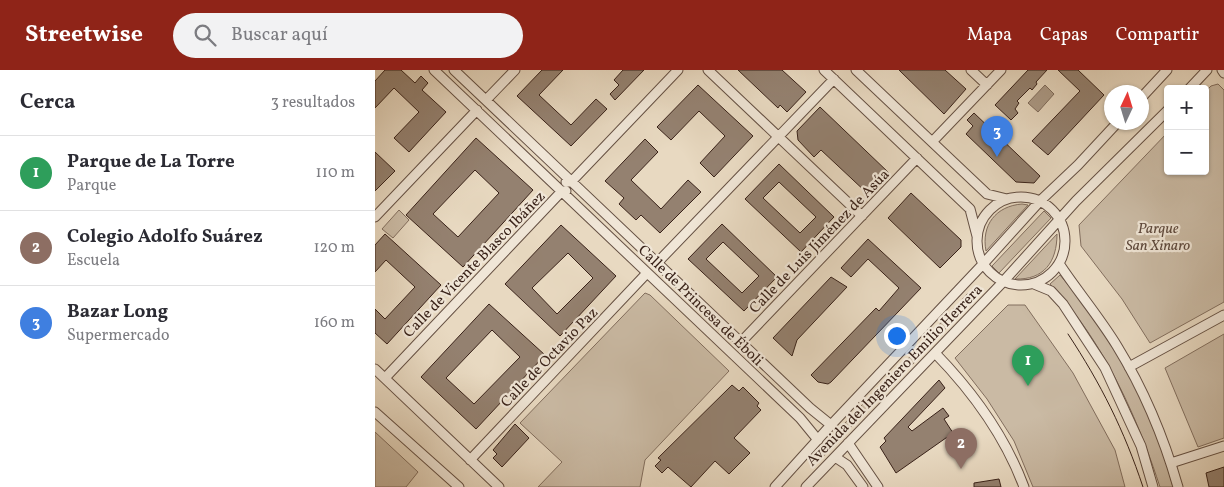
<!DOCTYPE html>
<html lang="es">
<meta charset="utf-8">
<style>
:root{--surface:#fff;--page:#f2f2f3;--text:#2b2b33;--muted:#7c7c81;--line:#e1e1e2;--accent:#8f2418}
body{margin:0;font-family:Vollkorn,serif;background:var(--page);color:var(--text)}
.controls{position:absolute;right:15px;top:15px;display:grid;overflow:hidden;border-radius:5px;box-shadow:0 1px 4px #0004}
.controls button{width:45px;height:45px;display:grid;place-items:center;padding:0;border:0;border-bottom:1px solid var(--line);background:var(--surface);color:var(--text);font:25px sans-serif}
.compass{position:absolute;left:729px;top:15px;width:45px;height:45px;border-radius:50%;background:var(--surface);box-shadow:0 1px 4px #0004;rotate:4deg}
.you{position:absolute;left:521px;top:265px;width:18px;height:18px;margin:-12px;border:4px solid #fff;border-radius:50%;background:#1a73e8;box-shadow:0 0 0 8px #1a73e833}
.badge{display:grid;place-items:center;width:32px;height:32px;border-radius:50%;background:var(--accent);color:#fff;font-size:16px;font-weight:700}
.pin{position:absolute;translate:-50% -41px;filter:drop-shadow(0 1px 2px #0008)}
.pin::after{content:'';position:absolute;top:26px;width:18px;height:15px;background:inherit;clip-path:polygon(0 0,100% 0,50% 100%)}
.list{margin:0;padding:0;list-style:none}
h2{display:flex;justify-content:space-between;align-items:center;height:65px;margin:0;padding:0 20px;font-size:21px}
h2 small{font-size:16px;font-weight:400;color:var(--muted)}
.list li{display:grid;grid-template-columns:32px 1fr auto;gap:15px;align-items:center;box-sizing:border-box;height:75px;padding:0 20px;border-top:1px solid var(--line)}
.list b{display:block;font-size:19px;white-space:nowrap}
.list p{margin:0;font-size:16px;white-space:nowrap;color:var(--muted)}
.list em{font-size:16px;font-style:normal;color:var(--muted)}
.icon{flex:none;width:28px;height:28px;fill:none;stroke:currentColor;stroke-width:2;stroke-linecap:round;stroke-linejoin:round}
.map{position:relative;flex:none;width:849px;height:417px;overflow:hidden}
header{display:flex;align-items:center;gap:30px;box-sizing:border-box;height:70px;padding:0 25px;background:var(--accent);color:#fff}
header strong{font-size:24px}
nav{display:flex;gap:28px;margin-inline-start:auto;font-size:18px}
.search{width:350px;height:45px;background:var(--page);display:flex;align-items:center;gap:12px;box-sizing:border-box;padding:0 18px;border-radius:28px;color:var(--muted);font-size:19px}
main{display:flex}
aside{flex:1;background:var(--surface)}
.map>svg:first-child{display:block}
.green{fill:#cabaa4;stroke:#826e5e}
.water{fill:#ac9b88;stroke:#7e6b5c}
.building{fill:#948170;stroke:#392219;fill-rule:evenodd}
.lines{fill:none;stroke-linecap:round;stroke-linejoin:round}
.minor-casing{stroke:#655043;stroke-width:11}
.minor{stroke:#f0e6d7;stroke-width:9}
.tram{stroke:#392219;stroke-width:1}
.labels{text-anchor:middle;stroke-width:4.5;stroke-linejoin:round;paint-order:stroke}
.park-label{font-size:15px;font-style:italic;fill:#5d483c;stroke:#f0e6d7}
.street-label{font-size:15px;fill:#392219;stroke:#f0e6d7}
</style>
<header>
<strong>Streetwise</strong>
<div class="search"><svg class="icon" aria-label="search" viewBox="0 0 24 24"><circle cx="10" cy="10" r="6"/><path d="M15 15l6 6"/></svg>Buscar aquí</div>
<nav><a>Mapa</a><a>Capas</a><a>Compartir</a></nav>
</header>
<main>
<aside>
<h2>Cerca<small>3 resultados</small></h2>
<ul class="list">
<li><span class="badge" style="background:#2e9e5b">1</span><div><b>Parque de La Torre</b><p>Parque</p></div><em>110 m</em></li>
<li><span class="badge" style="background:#8d6e63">2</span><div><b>Colegio Adolfo Suárez</b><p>Escuela</p></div><em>120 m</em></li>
<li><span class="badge" style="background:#3f7fe0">3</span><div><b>Bazar Long</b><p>Supermercado</p></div><em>160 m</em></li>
</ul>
</aside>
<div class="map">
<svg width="849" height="417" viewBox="0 0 849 417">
<rect width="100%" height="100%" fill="#e8d9c1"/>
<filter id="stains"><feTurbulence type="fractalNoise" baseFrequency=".004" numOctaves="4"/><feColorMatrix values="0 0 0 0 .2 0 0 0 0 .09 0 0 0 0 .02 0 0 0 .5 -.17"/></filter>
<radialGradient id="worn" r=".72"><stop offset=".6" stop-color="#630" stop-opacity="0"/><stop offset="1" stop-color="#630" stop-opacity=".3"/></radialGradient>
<path class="green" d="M843,14L849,20V232L775,273L747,229L706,176L704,155L793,62V101H830V22L836,16Z
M647,134L653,135L611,181C606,155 621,136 647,134Z
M24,140L34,150L18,168L7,159Z
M669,141L676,148L624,203L617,196Z
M682,164C682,192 669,210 640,209Z
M685,205C738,268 777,337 798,417H785C767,362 745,310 713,262C702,245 688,229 675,214Z
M594,222L600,227L536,296L531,291Z
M270,223L275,225L354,301L270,390L265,417H163L187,392L145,353Z
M633,235H650L698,303L740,380L750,417H658L639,371L612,329L580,288Z
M849,264V368L823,377L790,298Z
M522,298L527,303L440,395L434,391Z
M0,362L43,402L31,417H0Z"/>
<path class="water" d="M670,15L679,24L663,42L653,33Z"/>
<path class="building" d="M10,0H26L40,13L46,6L53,13L47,20L71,42L34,82L19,68L44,42L19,18L0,38V11Z
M167,0H188L164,25L196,55L221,29L232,39L196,76L142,26Z
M248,0H269L240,30L235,24L244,15L239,10Z
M363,0H407L431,22L412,42L405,35L403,38Z
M524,0H570L591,19L569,44Z
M653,0H672L661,12L662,14L657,20L655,18L642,31L644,33L640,39L643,43L636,50L620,35Z
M683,0H703L729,25L673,85L657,71L705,21Z
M323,15L378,66L339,107L325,93L350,66L324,41L296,70L282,57Z
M445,37L514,103L493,124L446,80L439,87L423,70L422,61Z
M599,43L665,106L659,113L641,112L591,64L598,56L592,50Z
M101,68L158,120L88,197L31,145ZM100,100L124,123L83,167L58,144Z
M270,69L283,82L256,110L286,139L313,110L326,122L285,163L266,145L261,150L244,134L249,128L230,111Z
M0,82L20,101L0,121Z
M404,94L459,147L426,182L370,129ZM404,112L441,147L425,163L388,128Z
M536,123L586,170V177L565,198L513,148Z
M347,154L402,207L369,241L313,189ZM348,172L384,206L367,223L331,189Z
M186,155L241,206L185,266L130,214ZM193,183L218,208L182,244L157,218Z
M10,164L66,215L12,274L0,263V239L10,249L40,217L11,190L0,202V175Z
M493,169L546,218L456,312L453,314L443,312L436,305L501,238L504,241L524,218L493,189L476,207L466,198Z
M456,207L472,217L422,270L417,286L398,268Z
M114,234L170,285L101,359L46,307ZM117,260L145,287L99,334L71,308Z
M564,310L570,318L533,357L537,361L568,338L574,346L569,349L578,363L521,403L505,377L511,371L509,368Z
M357,315L364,321L368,317L384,333L382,336L386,340L359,368L375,383L354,404L340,391L316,417L293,397L287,403L280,396L286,390L283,388Z
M140,354L154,368L127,397L118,388L122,384L118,380Z
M849,397V417H834L831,403Z
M624,409L626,417H599V413Z"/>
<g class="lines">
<g class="minor-casing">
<path id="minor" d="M59,0L425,348L443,370
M79,0L435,338L456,355
M333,0L487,146
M449,0L595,139L602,166
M481,0L612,124L632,129
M596,0L612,15
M847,0L849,3
M814,19L832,0
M766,28L792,0
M111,30L140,0
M557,72L626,0
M191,112H196L303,0
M602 171a44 44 0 1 1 88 0a44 44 0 1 1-88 0Z
M0,147L102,40
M282,193L459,9
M685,195C703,222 725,248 742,276C769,320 789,368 803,417
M659,214L676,221L688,234L730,298L766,376L778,417
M366,272L542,88
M560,283C598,322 630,366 649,417
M754,297L849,245
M0,299L124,417
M10,308L187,121H191
M0,342L84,417
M473,373L503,417
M460,387L472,395L488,417
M95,390L272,203
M796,393L849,376
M400,417L456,355L609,193L665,131L703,95L743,52
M431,417L627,213L701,131L793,40"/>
</g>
<use href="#minor" class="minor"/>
<path class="tram" d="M693,264C726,314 749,360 768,417"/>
</g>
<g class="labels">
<g class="park-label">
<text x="783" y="163">Parque<tspan x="783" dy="17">San Xinaro</tspan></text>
</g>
<g class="street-label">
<text transform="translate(444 171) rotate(-46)" y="5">Calle de Luis Jiménez de Asúa</text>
<text transform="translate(99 194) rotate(-46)" y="5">Calle de Vicente Blasco Ibáñez</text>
<text transform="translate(326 235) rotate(44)" y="5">Calle de Princesa de Éboli</text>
<text transform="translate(174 287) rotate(-46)" y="5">Calle de Octavio Paz</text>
<text transform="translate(519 305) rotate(-46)" y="5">Avenida del Ingeniero Emilio Herrera</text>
</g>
</g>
<rect width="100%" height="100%" filter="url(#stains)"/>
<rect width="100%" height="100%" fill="url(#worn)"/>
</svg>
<div class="controls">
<button>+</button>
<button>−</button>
</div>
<svg class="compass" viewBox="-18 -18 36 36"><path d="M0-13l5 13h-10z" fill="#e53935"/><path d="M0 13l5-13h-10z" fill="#7c7c81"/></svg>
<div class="you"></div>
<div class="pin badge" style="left:653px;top:316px;background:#2e9e5b">1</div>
<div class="pin badge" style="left:586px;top:399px;background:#8d6e63">2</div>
<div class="pin badge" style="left:622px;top:87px;background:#3f7fe0">3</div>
</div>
</main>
